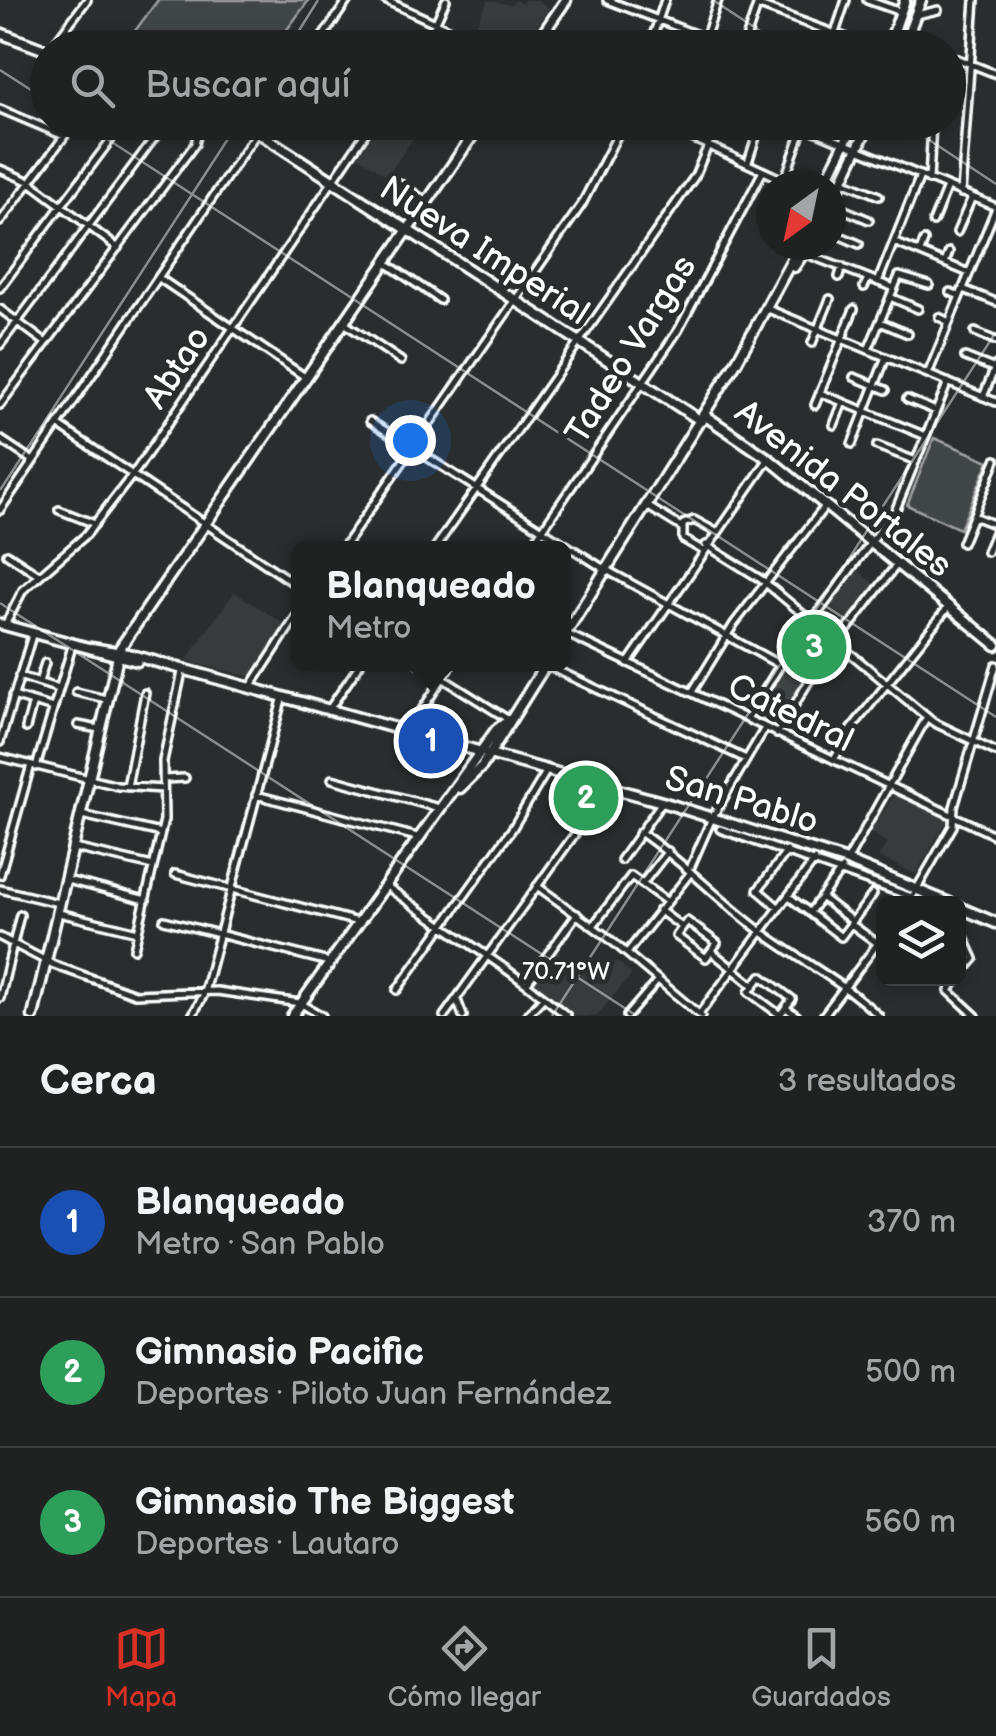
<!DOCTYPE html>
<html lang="es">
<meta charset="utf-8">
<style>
:root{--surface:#202222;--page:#2d2f2f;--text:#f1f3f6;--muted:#a2a4a5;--line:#3d3f40;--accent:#d93025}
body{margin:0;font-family:"Balsamiq Sans",sans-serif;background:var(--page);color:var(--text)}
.controls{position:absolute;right:30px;bottom:30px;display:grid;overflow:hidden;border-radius:15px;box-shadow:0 5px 15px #0003}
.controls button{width:90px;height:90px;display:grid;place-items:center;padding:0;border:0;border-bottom:2px solid var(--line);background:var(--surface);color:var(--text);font:50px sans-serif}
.compass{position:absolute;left:756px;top:170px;width:90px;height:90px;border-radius:50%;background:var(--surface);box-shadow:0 5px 15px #0003;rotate:213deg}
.you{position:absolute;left:410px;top:440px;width:35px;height:35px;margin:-25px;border:8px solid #fff;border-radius:50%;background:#1a73e8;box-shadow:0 0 0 15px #1a73e833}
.badge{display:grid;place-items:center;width:65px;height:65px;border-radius:50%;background:var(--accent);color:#fff;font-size:32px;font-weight:700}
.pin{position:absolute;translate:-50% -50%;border:5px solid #fff;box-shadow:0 2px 10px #0006}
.popup{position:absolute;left:291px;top:541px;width:280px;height:130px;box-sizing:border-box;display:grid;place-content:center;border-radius:15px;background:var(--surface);filter:drop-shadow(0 2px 8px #0005);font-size:32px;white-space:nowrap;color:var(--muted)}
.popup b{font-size:38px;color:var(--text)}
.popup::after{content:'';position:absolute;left:50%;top:100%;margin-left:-20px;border:20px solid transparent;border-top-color:var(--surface)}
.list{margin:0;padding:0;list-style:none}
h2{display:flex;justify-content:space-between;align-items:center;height:130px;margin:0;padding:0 40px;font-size:42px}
h2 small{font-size:32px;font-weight:400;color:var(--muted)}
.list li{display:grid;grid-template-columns:65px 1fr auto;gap:30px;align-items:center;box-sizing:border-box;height:150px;padding:0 40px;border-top:2px solid var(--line)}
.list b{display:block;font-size:38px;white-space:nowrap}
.list p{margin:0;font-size:32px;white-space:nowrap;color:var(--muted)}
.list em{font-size:32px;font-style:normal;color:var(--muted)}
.icon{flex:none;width:55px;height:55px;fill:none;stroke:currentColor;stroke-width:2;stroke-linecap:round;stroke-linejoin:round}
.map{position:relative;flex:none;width:996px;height:1016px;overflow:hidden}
.search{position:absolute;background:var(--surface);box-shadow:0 5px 15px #0003;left:30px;right:30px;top:30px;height:110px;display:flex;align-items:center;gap:25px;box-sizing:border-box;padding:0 35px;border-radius:55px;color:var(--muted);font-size:38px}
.sheet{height:580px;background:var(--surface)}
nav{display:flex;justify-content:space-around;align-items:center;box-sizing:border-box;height:140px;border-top:2px solid var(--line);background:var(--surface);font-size:28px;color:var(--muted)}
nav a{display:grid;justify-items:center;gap:5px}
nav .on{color:var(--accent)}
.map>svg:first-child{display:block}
.built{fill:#373a3b}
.green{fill:#414445;stroke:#a0a2a2;stroke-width:2.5}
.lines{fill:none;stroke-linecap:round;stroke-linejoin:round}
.minor-casing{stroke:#fff;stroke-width:12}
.major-casing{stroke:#fff;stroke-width:15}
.minor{stroke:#2a2d2e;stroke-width:5}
.major{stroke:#2a2d2e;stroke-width:8}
.ticks{fill:none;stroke:#fff;stroke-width:2.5;stroke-opacity:0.45}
.labels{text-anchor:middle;stroke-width:10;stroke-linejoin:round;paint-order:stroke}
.street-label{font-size:35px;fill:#fff;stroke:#2a2d2e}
.ticks-label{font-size:25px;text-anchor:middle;fill:#fff;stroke:#2a2d2e;stroke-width:10;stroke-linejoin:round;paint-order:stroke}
</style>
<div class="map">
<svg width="996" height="1016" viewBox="0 0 996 1016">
<rect width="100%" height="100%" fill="#2a2d2e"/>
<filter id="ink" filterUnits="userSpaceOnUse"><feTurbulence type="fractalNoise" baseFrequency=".01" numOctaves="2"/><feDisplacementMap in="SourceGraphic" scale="20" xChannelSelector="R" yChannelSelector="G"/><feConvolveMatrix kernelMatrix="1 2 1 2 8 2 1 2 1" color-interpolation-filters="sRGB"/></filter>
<g filter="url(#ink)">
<path class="built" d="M488,0L511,5L515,0L522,4L524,0H538L549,8L522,47H508L473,32Z
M381,123L422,126L387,176L358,156Z
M857,570L877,585L837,633L821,617Z
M234,592L285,624L251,677L186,661Z
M895,794L948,819L916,874L878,857L887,843L870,832Z
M554,949L598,981L616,961L632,974L597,1016H571L532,980Z"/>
<path class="green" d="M158,0H309L274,47H123Z
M934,438L989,461L960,529L907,505Z
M795,652L814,666L776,726L754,714Z"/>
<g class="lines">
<g class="minor-casing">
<path id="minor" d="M385,0L490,48
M607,0L731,48
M867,0L901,12
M757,5L874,48
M916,15L938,10
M907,39L929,48
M51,48L87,0
M315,48L348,0
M424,48L446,0
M649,48L665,0
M702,48L718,0
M743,48L759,0
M830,48L846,0
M948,55L996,74
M0,109L64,136
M657,122L794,185
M803,126L996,207
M748,162L761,122
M0,169L30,182L118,248
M929,180L932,122
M784,181L805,122
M843,181L879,196
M399,183L427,202
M961,193L975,0
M831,204L869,220
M0,222L75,122
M933,222L947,187
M831,232L859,244
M957,232L972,197
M894,242L969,273
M920,252L924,241
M804,253L894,288
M386,263L440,300
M945,263L949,252
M839,277L842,267
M159,278L305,377
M878,282L920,176
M864,287L868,278
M0,288L124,122
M963,289L996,302
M950,292L960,296
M890,297L918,309
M0,309L46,343
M768,309L996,402
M939,317L949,322
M880,322L908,334
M344,323L401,361
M975,332L996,341
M812,343L830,299
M0,345L166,122
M868,350L899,276L929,285
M965,357L993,368
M928,374L996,208
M854,377L886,390
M820,393L926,436
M983,397L996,365
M907,399L936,411
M0,405L195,144L200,124
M815,405L854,309
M370,421L601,567L780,665
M58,425L298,586
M834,425L843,402
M0,439L33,461
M852,444L886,357
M877,446L916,461
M647,506L681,527
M0,510L264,122
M59,510L95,524
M973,516L996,525
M962,543L996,460
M706,545L762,580L933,722L996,752
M343,548L582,204L624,122
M435,548L695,176L718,122
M530,548L679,329L763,171
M702,550L683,539V524L694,520L716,532
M987,552L996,530
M7,554L39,575
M5,625L23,590L86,535L137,469L373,122
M565,633L996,836
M628,663L768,460
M420,664L509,720
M546,665L746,759
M19,676L59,689
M39,682L45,663
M250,688L298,614
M76,692L106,699
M692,692L734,624L826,505
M13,696L53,708
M328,711L360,664
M747,719L785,657L896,509L948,382
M78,725L99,729
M26,728L33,702
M408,731L452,664
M777,734L812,676L898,563
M0,742L33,632
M0,757L118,786L163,789
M834,760L851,729L949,606
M36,767L73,643
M163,779L185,778
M332,779L439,808
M127,787L145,693
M256,795L417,837
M82,815L161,833
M720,829L912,897
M640,832C685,863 714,896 759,930C799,960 842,981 879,1016
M74,848L153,866
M621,860L662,802
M847,861L927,717
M691,866L712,818L765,728
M175,874L358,922
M0,875L31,765
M67,880L146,900
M643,883L668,851
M385,885C446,930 509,967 567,1016
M537,886L606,936L701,1016
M0,889L58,903
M788,896L841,937L873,894
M821,897L852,921
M908,904L953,826L954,807L996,665
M779,908L758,890L787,851
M659,910L682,927
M810,912L842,869
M59,913L138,932
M164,920L329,962
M687,921L717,943L706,958L676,936Z
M851,924L877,943
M958,924L974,959L958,977
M593,926L631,876L666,901
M0,937L54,965L135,994L217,991L300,1003L322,1016
M134,949L164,820L163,761L182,672
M711,951L754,986
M627,953L691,872
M761,976L792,999L780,1015L749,992Z
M957,978L949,991L976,1016
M527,983L577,914
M397,990L512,829L546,772
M0,998L20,915
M457,1000L463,1016
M786,1008L797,1016
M700,1013L815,860
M192,1016L203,996L282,700
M444,1016L608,788
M526,1016L544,997
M627,1016L658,980
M823,1016L884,935"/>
</g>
<g class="major-casing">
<path id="major" d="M0,33L48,51
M533,48L566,0
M888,48L905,0
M903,48L921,0
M183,122H218
M242,122L701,421
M824,185L855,122
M831,205L870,122
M794,267L809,245
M704,415L769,459L996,645
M0,624L137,661
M564,636L737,361L800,245
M91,648L128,654L662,802L847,861L952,904
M460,788L482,766L546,664
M958,907L996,923
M33,1016L120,648L482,122
M292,1016L496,730L509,720"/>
</g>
<use href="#minor" class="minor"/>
<use href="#major" class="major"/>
</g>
</g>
<path class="ticks" d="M713,0L786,48M288,48L318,0M0,70L48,101M81,122L996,717M902,122L996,184M0,490L239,122M0,603L637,1016M552,1016L996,332"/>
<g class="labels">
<g class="street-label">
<text transform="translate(485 250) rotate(33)" y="12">Nueva Imperial</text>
<text transform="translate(630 349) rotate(-58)" y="12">Tadeo Vargas</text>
<text transform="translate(176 367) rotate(-56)" y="12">Abtao</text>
<text transform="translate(844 488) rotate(38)" y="12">Avenida Portales</text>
<text transform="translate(791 712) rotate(26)" y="12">Catedral</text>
<text transform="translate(742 799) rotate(17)" y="12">San Pablo</text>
</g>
</g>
<g class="ticks-label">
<text x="566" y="979">70.71°W</text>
</g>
</svg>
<div class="controls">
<button><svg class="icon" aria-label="layers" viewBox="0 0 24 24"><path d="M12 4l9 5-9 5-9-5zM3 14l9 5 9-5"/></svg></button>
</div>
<svg class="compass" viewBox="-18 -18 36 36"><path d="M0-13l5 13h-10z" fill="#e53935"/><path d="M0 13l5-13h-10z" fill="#a2a4a5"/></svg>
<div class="you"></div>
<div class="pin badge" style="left:431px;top:741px;background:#1a4fb4">1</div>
<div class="popup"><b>Blanqueado</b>Metro</div>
<div class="pin badge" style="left:586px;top:798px;background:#2e9e5b">2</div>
<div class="pin badge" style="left:814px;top:647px;background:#2e9e5b">3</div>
<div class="search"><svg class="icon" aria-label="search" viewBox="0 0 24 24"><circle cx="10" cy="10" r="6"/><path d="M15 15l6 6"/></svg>Buscar aquí</div>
</div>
<section class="sheet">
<h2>Cerca<small>3 resultados</small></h2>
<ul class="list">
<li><span class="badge" style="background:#1a4fb4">1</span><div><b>Blanqueado</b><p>Metro · San Pablo</p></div><em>370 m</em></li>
<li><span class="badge" style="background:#2e9e5b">2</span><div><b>Gimnasio Pacific</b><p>Deportes · Piloto Juan Fernández</p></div><em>500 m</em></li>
<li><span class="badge" style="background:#2e9e5b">3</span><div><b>Gimnasio The Biggest</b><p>Deportes · Lautaro</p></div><em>560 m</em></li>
</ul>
</section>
<nav>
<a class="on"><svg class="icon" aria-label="map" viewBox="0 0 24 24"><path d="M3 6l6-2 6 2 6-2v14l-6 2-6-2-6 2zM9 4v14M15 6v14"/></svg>Mapa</a>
<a><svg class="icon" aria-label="directions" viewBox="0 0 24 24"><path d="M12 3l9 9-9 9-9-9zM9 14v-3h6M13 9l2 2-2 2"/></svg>Cómo llegar</a>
<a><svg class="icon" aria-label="saved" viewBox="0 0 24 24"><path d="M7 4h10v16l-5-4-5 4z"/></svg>Guardados</a>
</nav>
